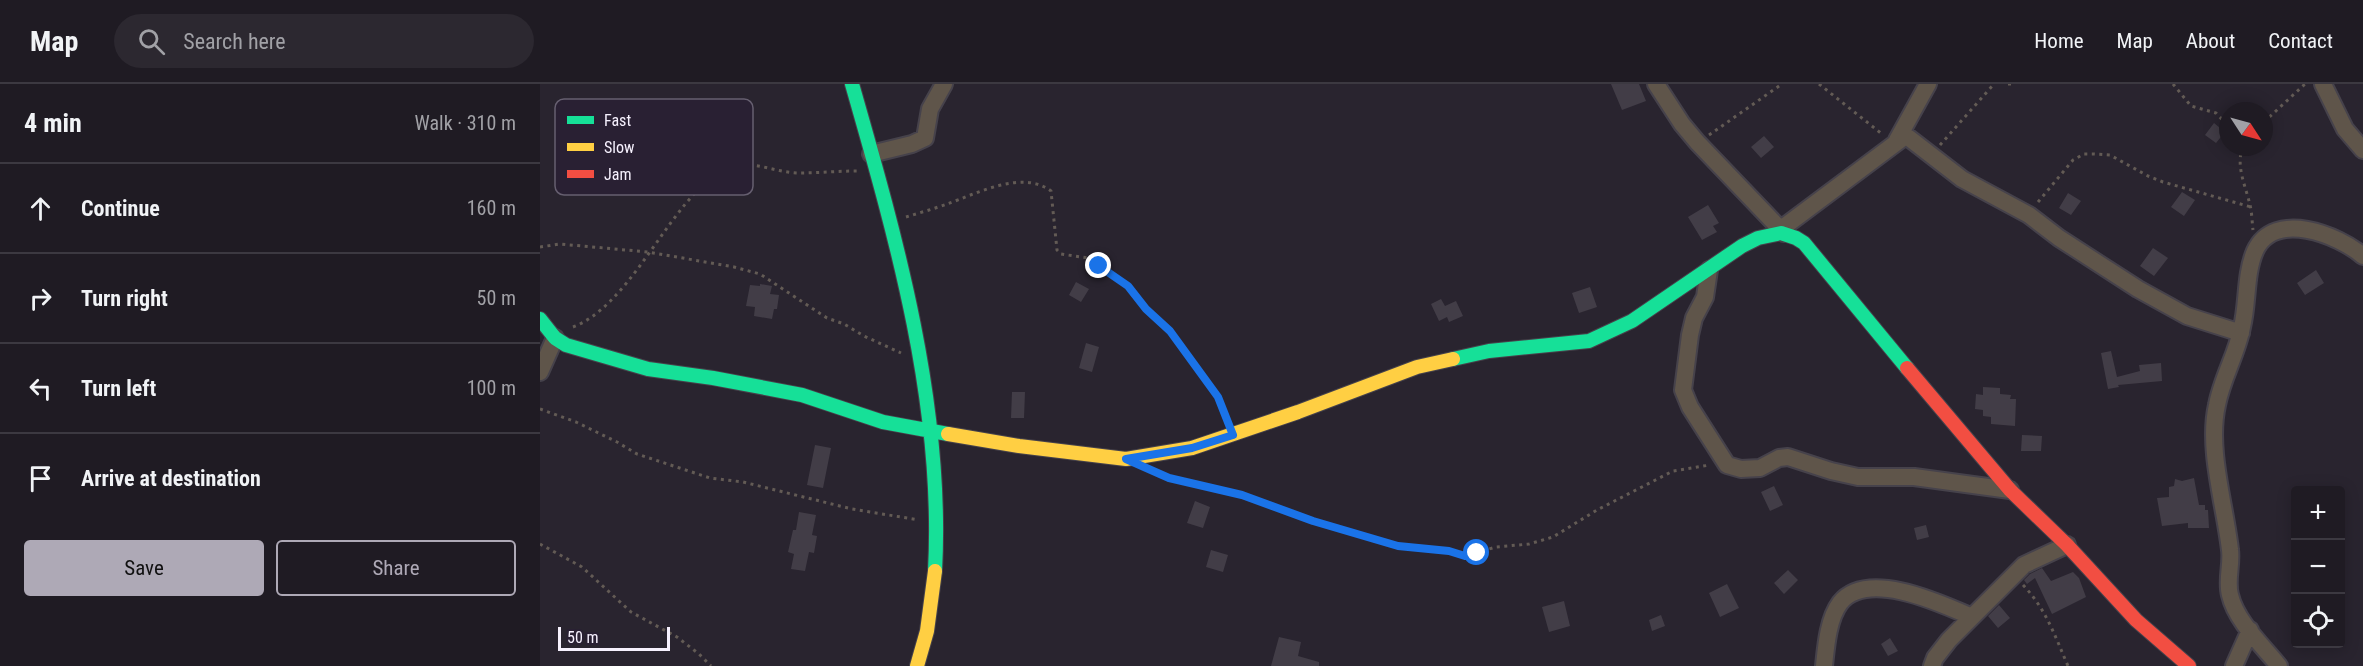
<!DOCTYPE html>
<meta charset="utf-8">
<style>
:root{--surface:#1f1b23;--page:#2c2830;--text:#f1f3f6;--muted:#a1a1a6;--line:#3c3941;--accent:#aea9b6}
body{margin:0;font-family:"Roboto Condensed",sans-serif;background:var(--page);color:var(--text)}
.controls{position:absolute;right:18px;bottom:18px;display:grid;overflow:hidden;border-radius:6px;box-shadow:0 3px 15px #0003}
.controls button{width:54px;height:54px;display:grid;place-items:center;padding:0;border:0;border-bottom:2px solid var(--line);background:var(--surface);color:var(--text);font:30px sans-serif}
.compass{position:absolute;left:1679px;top:18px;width:54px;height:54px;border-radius:50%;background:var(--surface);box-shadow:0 3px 15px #0003;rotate:126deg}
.scale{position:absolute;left:18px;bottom:15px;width:112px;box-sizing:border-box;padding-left:6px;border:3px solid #f6f1fe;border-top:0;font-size:16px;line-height:21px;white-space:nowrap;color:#f6f1fe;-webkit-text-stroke:4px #292033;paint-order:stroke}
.stop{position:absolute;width:18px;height:18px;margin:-14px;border:4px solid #1a73e8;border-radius:50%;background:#fff}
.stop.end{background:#1a73e8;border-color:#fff;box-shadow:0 2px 6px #0008}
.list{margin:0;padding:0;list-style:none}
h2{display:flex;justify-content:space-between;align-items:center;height:78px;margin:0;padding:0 24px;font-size:26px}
h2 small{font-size:20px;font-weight:400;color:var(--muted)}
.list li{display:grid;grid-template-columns:39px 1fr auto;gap:18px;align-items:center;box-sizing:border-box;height:90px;padding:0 24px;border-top:2px solid var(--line)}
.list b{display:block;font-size:22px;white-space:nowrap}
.list em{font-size:20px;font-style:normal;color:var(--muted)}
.actions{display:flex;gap:12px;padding:18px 24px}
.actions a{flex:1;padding:14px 0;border:2px solid var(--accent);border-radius:6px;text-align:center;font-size:21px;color:var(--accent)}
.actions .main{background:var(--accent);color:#111}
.icon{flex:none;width:33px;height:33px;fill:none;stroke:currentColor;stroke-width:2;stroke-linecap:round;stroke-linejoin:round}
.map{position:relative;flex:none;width:1823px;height:582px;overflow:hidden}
header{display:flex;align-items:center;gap:36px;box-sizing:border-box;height:84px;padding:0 30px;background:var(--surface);border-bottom:2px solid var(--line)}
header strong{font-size:28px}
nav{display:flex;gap:33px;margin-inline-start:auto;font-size:21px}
.search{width:420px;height:54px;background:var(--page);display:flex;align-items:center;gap:15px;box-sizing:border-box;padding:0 21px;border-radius:33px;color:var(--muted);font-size:22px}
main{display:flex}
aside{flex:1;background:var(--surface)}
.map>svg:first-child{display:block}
.building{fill:#423d47}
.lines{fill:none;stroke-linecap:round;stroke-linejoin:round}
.street-casing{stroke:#46424b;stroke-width:20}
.fast-casing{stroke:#46424b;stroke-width:16}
.slow-casing{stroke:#46424b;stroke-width:16}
.jam-casing{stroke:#46424b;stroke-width:16}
.path{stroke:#635b55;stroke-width:3;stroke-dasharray:3 4.5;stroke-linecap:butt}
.street{stroke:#5f554a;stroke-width:16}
.fast{stroke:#16e098;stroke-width:14}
.slow{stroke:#ffcf43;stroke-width:14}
.jam{stroke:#f24e42;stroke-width:14}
.route{stroke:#1a73e8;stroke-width:8}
.key{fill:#292033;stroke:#665f70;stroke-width:1.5}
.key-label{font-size:16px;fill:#f6f1fe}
</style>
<header>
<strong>Map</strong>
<div class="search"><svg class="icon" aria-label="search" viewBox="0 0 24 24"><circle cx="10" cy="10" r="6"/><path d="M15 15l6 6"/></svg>Search here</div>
<nav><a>Home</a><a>Map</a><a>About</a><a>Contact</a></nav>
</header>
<main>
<aside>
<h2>4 min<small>Walk · 310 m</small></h2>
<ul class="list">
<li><svg class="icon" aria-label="ahead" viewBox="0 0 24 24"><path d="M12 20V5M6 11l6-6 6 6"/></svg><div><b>Continue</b></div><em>160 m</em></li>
<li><svg class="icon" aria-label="right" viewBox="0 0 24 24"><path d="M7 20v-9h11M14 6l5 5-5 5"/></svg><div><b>Turn right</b></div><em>50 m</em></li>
<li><svg class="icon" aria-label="left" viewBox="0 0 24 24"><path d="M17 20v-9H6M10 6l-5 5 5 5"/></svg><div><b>Turn left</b></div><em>100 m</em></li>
<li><svg class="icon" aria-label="arrive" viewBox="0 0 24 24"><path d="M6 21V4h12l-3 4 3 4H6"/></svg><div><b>Arrive at destination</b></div></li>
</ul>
<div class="actions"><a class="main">Save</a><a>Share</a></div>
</aside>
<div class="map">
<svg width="1823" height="582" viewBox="0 0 1823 582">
<rect width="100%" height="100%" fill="#29242f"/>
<path class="building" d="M1071,0H1099L1106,17L1082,26Z
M1674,39L1685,48L1676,59L1665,51Z
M1224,52L1234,63L1221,74L1211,63Z
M1642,108L1655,116L1644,132L1631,123Z
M1528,109L1541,117L1531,131L1519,124Z
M1168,121L1179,139L1173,142L1177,148L1162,156L1148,133Z
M1613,164L1628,174L1614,192L1600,182Z
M1776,186L1784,199L1765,211L1757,199Z
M536,198L549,205L541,218L529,211Z
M220,200L232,202L230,210L239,211L237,225H234L232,235L214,232L215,223L206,222L210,201L220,202Z
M1050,203L1057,223L1039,229L1032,209Z
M901,215L905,222L916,217L923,232L909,238L907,233L899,237L891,220Z
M546,259L559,263L552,288L539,284Z
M1571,267L1577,293L1600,287L1599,281L1621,279L1622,297L1578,301L1579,303L1568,305L1561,269Z
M1443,303L1460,304V310L1471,311L1470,315H1476L1475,342L1451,340V333L1443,332V326L1435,325L1436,310L1443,311Z
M472,308H485L484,334H471Z
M1482,351L1502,352L1501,367H1481Z
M275,361L291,364L283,404L267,401Z
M1654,394L1659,421H1665V426H1668L1669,444H1648V439L1622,442L1617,414L1629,413V403L1634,402L1635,395L1642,397Z
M1234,402L1243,421L1230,427L1221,408Z
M655,417L670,423L663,444L647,439Z
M259,428L276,431L272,451L277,452L274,469L269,468L265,487L251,485L254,470L248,468L253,446H256Z
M1386,441L1389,453L1377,456L1374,444Z
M671,466L688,471L683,488L666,483Z
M1502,484L1511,497L1533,488L1539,494L1546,513L1512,530L1495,494L1487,500L1484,496L1490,490Z
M1248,486L1258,496L1244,510L1234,499Z
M1187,500L1199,524L1180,533L1169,509Z
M1024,517L1030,542L1009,548L1002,523Z
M1459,521L1470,534L1458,544L1448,532Z
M1121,531L1125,542L1112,547L1109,536Z
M739,553L761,558L758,572L779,578V582H731Z
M1350,554L1358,567L1348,572L1341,560Z"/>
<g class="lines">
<g class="street-casing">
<path id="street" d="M1116,0L1142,40L1157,58L1244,149
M1783,0L1805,45L1823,66
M1357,56L1388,0
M331,70L372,60L385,54L390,25L404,0
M1241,145L1364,53L1369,54L1422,95L1489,131L1519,154L1598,205L1647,232L1701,249
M1169,186L1165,213L1154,234L1150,251L1143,306L1150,323L1187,381L1201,385L1220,384L1239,374L1248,373L1291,387L1318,393H1374L1470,406
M0,288L15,254
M1284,582C1286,563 1288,535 1300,519C1327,485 1400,519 1432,533
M1392,582L1395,574L1409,556L1484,481L1527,461
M1694,582L1710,546
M1739,582C1722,561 1696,537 1690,511C1686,497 1692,480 1690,466C1685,421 1667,365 1677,321C1682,294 1697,270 1702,243C1708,219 1705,190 1715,167C1734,125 1799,151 1823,172"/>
</g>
<g class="fast-casing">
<path id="fast" d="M312,0C357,157 404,322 395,487
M0,235L15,254L26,261L108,285L173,294L262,311L343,338L408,350
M913,275L949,267L1049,257L1092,237L1202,162L1218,154L1241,149L1256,154L1264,159L1367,284"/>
</g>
<g class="slow-casing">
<path id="slow" d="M408,350L479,362L586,375L652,364L758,328L877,283L913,275
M377,582L387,547L395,487"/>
</g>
<g class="jam-casing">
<path id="jam" d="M1367,284L1470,406L1527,461L1596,536L1649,582"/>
</g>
<path class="path" d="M1279,0L1342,50
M1468,0H1474
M1633,0L1651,22L1676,29L1688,42
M1724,38L1765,0
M1169,51L1242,0
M1400,61L1454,0
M1703,63C1695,81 1706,103 1710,121C1712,129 1712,138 1713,146
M1498,118L1533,76L1544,70H1554L1570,71L1608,92L1623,98L1711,123
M366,133C379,129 393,125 407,120C436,110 482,85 511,107L517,166L521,170L548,174L588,202L606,225L630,247L678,313L687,335
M0,163L20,160L108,168L194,183L220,190L287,234L304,240L324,252L361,269
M33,243C85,223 120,142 161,103C170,95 177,85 190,82C212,76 234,88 257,89C277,89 297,87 317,87
M0,325L36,338L77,358L97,370L170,394L203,398L312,425L379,436
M618,389L629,394L703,410L773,437L858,462L909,467L925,472L956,463L989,460L1013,453L1057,426L1133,387L1170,381
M0,460L42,483L91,528L137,553L159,570L171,582
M1483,501C1506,525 1515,552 1528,582"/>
<use href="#street" class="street"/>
<use href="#fast" class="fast"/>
<use href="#slow" class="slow"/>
<use href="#jam" class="jam"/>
</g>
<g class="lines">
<path class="route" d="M559,182L588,202L606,225L630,247L678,313L693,351L652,364L586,375L629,394L702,411L773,437L858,462L909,467L925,472L937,469"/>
</g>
<rect x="15" y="15" width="198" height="96" rx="9" class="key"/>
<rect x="27" y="32" width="27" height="8" fill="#16e098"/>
<rect x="27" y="59" width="27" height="8" fill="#ffcf43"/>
<rect x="27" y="86" width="27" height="8" fill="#f24e42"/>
<g class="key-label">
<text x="64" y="42">Fast</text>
<text x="64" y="69">Slow</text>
<text x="64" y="96">Jam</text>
</g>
</svg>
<div class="controls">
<button>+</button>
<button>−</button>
<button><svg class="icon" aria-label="locate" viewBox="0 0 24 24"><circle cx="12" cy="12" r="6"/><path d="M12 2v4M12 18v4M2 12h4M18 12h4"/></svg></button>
</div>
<svg class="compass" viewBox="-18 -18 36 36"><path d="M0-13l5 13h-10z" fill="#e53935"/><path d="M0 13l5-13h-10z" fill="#a1a1a6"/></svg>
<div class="scale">50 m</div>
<div class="stop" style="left:937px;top:469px"></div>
<div class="stop end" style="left:559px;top:182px"></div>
</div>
</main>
